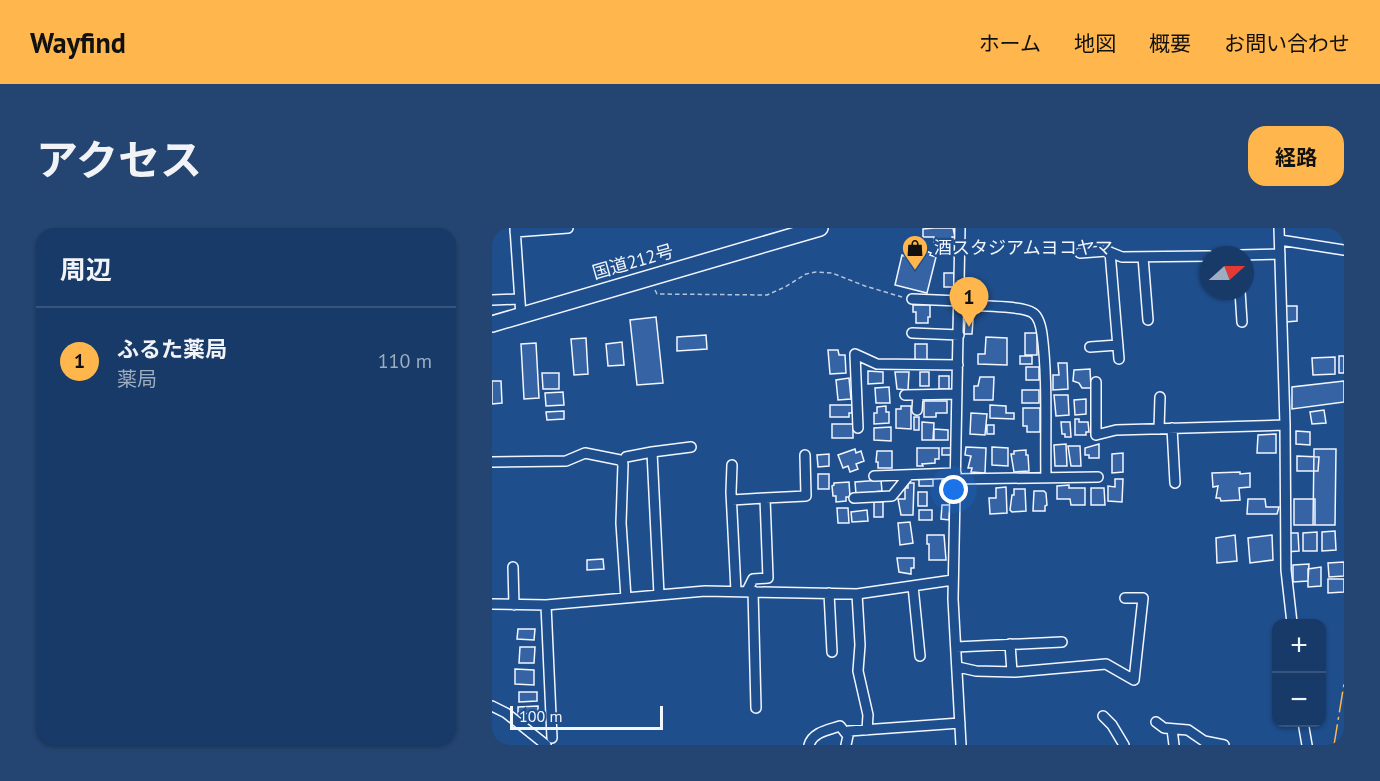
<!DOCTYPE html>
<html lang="ja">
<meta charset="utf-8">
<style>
:root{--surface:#173a69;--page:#244571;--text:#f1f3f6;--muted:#9eadc0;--line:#36547d;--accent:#ffb74d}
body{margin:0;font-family:"PT Sans","Noto Sans JP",sans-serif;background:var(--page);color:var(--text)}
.controls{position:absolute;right:18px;bottom:18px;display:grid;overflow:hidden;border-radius:12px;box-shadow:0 2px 4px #0004}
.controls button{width:54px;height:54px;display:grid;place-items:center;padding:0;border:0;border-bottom:2px solid var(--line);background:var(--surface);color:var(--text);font:30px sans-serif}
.compass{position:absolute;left:708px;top:18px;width:54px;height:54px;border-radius:50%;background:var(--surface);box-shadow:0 2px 4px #0004;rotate:69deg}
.scale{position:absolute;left:18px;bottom:15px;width:153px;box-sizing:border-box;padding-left:6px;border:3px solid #f2f6ff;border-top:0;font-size:16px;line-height:21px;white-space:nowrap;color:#f2f6ff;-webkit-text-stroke:4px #1f4e8c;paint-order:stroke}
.you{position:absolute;left:462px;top:262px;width:21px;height:21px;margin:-15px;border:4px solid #fff;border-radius:50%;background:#1a73e8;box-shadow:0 0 0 9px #1a73e833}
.badge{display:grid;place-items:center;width:39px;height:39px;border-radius:50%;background:var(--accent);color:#111;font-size:20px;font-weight:700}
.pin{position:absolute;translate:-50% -50px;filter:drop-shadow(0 2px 3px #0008)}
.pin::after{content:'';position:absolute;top:32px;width:21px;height:18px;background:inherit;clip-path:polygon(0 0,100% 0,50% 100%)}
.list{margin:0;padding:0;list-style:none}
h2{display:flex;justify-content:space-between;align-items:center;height:78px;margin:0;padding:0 24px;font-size:26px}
h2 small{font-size:20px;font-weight:400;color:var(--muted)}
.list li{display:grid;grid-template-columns:39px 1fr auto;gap:18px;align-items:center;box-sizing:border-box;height:108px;padding:0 24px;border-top:2px solid var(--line)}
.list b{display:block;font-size:22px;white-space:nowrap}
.list p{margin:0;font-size:20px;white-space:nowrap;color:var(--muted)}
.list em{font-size:20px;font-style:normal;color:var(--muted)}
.map{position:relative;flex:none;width:852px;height:517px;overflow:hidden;border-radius:18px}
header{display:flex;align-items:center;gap:36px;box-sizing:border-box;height:84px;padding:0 30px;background:var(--accent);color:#111}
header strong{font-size:28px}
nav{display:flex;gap:33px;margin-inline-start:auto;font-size:21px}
.intro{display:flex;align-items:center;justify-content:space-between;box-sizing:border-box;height:144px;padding:0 36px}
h1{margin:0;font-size:42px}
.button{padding:15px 27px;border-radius:18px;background:var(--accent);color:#111;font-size:21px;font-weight:700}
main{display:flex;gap:36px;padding:0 36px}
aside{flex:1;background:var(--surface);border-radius:18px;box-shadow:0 2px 4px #0004}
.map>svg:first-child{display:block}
.building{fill:#3563a3;stroke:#f2f6ff;stroke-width:1.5}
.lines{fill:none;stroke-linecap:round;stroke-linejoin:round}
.minor-casing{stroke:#f2f6ff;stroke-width:12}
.trunk-casing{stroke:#f2f6ff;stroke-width:18}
.path{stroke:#b3c4dc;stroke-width:1.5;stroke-dasharray:4.5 3;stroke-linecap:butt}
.minor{stroke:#1f4e8c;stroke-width:9}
.trunk{stroke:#1f4e8c;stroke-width:15}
.power{stroke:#ffb74d;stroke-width:1.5;stroke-dasharray:21 4.5 3 4.5;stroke-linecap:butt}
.labels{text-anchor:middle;stroke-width:4.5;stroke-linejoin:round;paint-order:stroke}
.poi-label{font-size:18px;fill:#f2f6ff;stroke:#1f4e8c;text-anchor:start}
.street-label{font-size:18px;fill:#f2f6ff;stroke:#1f4e8c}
</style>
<header>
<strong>Wayfind</strong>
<nav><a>ホーム</a><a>地図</a><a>概要</a><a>お問い合わせ</a></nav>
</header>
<div class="intro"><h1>アクセス</h1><a class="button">経路</a></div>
<main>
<aside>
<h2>周辺<small></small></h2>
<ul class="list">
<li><span class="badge">1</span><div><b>ふるた薬局</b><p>薬局</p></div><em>110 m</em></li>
</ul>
</aside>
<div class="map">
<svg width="852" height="517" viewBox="0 0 852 517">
<rect width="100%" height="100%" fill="#1f4e8c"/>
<path class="building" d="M442,0H461L463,9H460V14H442V9H431V1Z
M415,21L433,26L434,23L439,25L438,27L444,29L435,65L403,57L410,27L413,28Z
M452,45H462V59H452Z
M421,77H438V89H436V95H424V84H421Z
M792,78H805V93L794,94Z
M164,89L171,155L145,157L138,92Z
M473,92H481L480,106H472Z
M533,105H545V127H533Z
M214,107L215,121L185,123V109Z
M494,109L515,110V137L486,136V126H493Z
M94,110L96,146L82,147L79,111Z
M130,114L132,137L116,138L114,116Z
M44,115L47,170L32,171L29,116Z
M423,116H435V133H423Z
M336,122H346L347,127H353L354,145L338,146Z
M528,128H540V136H528Z
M847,128H852V145H847Z
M843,129V146L821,147L820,130Z
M566,135H575L576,161L561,162V147H567Z
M534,139H547V152H534Z
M598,141L599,160H590L587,155L581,153L582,142Z
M376,143L391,144V155L376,156Z
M403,144H417L416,162L405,161Z
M428,144H437V158H428Z
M50,145H67V161H51Z
M447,148H457V161H447Z
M488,149H502L501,172H482V158H486Z
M357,150L359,171L346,172L344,152Z
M0,153H9L10,175L0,176Z
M852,153V174L800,181V159Z
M397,159L398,175H384L383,160Z
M530,162H547V175H530Z
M71,164L72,177L54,178L53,165Z
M562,167H576L577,187L564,188Z
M594,171V186L583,187L582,172Z
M432,173H455V185H444V189H432Z
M338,177H360V185H357V189H338Z
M498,177L514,178V185H522V191L498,190Z
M394,178V184H397V195L382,196V185H385V179Z
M409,178H419V201L404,200V181H409Z
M531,180H548V204H535V198H531Z
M832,182L834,195L820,196L818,184Z
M72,183V191L55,192L54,184Z
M479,185L495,186L493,207L478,206Z
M422,189H427V202H422Z
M583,191H587V194H596L597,204H594V207H583Z
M430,194L442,195L441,212H430Z
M569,194H578L579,209H573V206H570Z
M340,196H361V210H340Z
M495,197H502V206H495Z
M399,199V213L382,212V200Z
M442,201L456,202V212H442Z
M804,203L818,204V217L804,216Z
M784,206V225H765L766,207Z
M574,216L575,238H563L562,217Z
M607,216V230H597V227H593V220Z
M576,218H588L589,238H579Z
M474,219L494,220L493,245L479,244L480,240H476L479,228L473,227Z
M500,219L516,220V238L500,237Z
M425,220H447V231H443V235L430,236L431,238H425Z
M450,220H460V227H450Z
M363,221L364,225L369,223L372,233L364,236L366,241L358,244L356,238L351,240L346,227Z
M822,221H844L843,297H821Z
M534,222V227H536L537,243L522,244L519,226H522V223Z
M385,223H400V240H386V234H384Z
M631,225V244L620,245V226Z
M337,226V238L326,239L325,227Z
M805,228L827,229L826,243H805Z
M748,244V246L758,245V259L747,260L748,272L729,273L728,270H724L726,258L721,259L720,245Z
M326,246H337V261H326Z
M427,251H441V258H427Z
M623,251H631L630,274L616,273V258L623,259Z
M389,252L390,263L364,266L363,254Z
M450,252H458V264H450Z
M357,254L358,269H354V273L344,274V268H341L340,258L342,257V255Z
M416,255H422L421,287H409L406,271H413V260H416Z
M577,257V260H593V277H579L578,271H565V258Z
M514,259L515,285L498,286L497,270H504V260Z
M599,260H612L613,277H599Z
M522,261H533L534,283L520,284L518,282L520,267H522Z
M542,263H552L554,265L555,277L553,278V283H541Z
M426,264H435V278H426Z
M756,271H773L774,279H787L785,286H755Z
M802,271H823V297H802Z
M382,274H391V289H382Z
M450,277H458L457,292L449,291Z
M345,280H356L357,295H346Z
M375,282L376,293L360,294L359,284Z
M427,282H440V292H427Z
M418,294L421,315L408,317L406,295Z
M843,303L844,322L830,323V304Z
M825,304V323H811V305Z
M793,305H806L807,323L793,324Z
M435,307H452L454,332H437V316H435Z
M743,307L745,333L725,335L724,310Z
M780,307L781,332L758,335L756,310Z
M405,330H422V340H419V346L407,344Z
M111,331L112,341L95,342V332Z
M852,334V348L837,349L836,335Z
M817,336L816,353L801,354V337Z
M829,339V358L816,359V341Z
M836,351H852V364L836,365Z
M26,401H43L42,412L25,411Z
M28,419H43L42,435H27Z
M23,441L42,442V457L23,456Z
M27,464H45V473L27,474Z
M46,478V485L26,486V479Z"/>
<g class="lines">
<g class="minor-casing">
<path id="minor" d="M23,0L29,88
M468,0L461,371L469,517
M787,0L793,197L794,342L800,395
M23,4L76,0
M788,12L852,22
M618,24L627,131
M588,25L615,23L630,29L717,28
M747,27L788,26
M651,29L656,92
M748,63L750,94
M420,71L467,73
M0,72L26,71
M467,77C484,78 528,77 541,85C547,89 549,99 550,106C556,151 553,204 554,250
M420,105L467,107
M598,119L626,117
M604,154V207L624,202L793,197
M413,167L465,166
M425,182L426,167
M366,200L363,126L385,136L466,137
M680,200L683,255
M667,201L668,169
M134,229L160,224
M0,234L74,233L93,225L128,232L131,236L129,295L134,370
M240,237L239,264L244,363
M382,248L464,245
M463,251L606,249
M273,270L314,268L313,227
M362,270L400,268L417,247
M240,272L273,270L276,350L261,351L255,363
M21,339L22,377
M421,358L428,428
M261,363L264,480
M337,365L340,424
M365,366L368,417L366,443L376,487L375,502
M167,367L160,224L199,219
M0,376L54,377L213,363L365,366L461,352
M54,377L60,510
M518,416L520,444
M464,419L570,414
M466,439L484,443L523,444L614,436L642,452L651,370H633
M0,478L14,485L54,517
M611,488L620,497L632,517
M664,494L672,500L696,502L712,513L732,517
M811,494L815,517
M680,501L682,517
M317,517C321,504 336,502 348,498L356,508
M354,517L357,503L468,495"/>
</g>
<g class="trunk-casing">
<path id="trunk" d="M0,96L328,0"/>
</g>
<path class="path" d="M163,62L165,66L275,67L293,59L314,46L324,44L340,45L373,58L410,69"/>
<use href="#minor" class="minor"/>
<use href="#trunk" class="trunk"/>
<path class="power" d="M842,517L852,456"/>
</g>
<defs>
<g id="shop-pin" transform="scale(1.35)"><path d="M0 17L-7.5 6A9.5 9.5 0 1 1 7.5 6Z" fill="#ffb74d" stroke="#1f4e8c"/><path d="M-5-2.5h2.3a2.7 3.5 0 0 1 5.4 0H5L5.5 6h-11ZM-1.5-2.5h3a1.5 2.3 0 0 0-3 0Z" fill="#111"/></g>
</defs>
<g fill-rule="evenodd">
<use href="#shop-pin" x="423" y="20"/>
</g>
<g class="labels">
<g class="poi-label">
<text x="442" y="26">酒スタジアムヨコヤマ</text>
</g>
<g class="street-label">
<text transform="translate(141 34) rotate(-16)" y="6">国道212号</text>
</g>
</g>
</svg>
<div class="controls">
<button>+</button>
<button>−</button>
</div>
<svg class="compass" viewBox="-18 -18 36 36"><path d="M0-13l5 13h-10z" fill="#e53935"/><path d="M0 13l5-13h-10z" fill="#9eadc0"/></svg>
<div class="scale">100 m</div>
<div class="you"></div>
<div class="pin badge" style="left:477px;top:99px">1</div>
</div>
</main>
